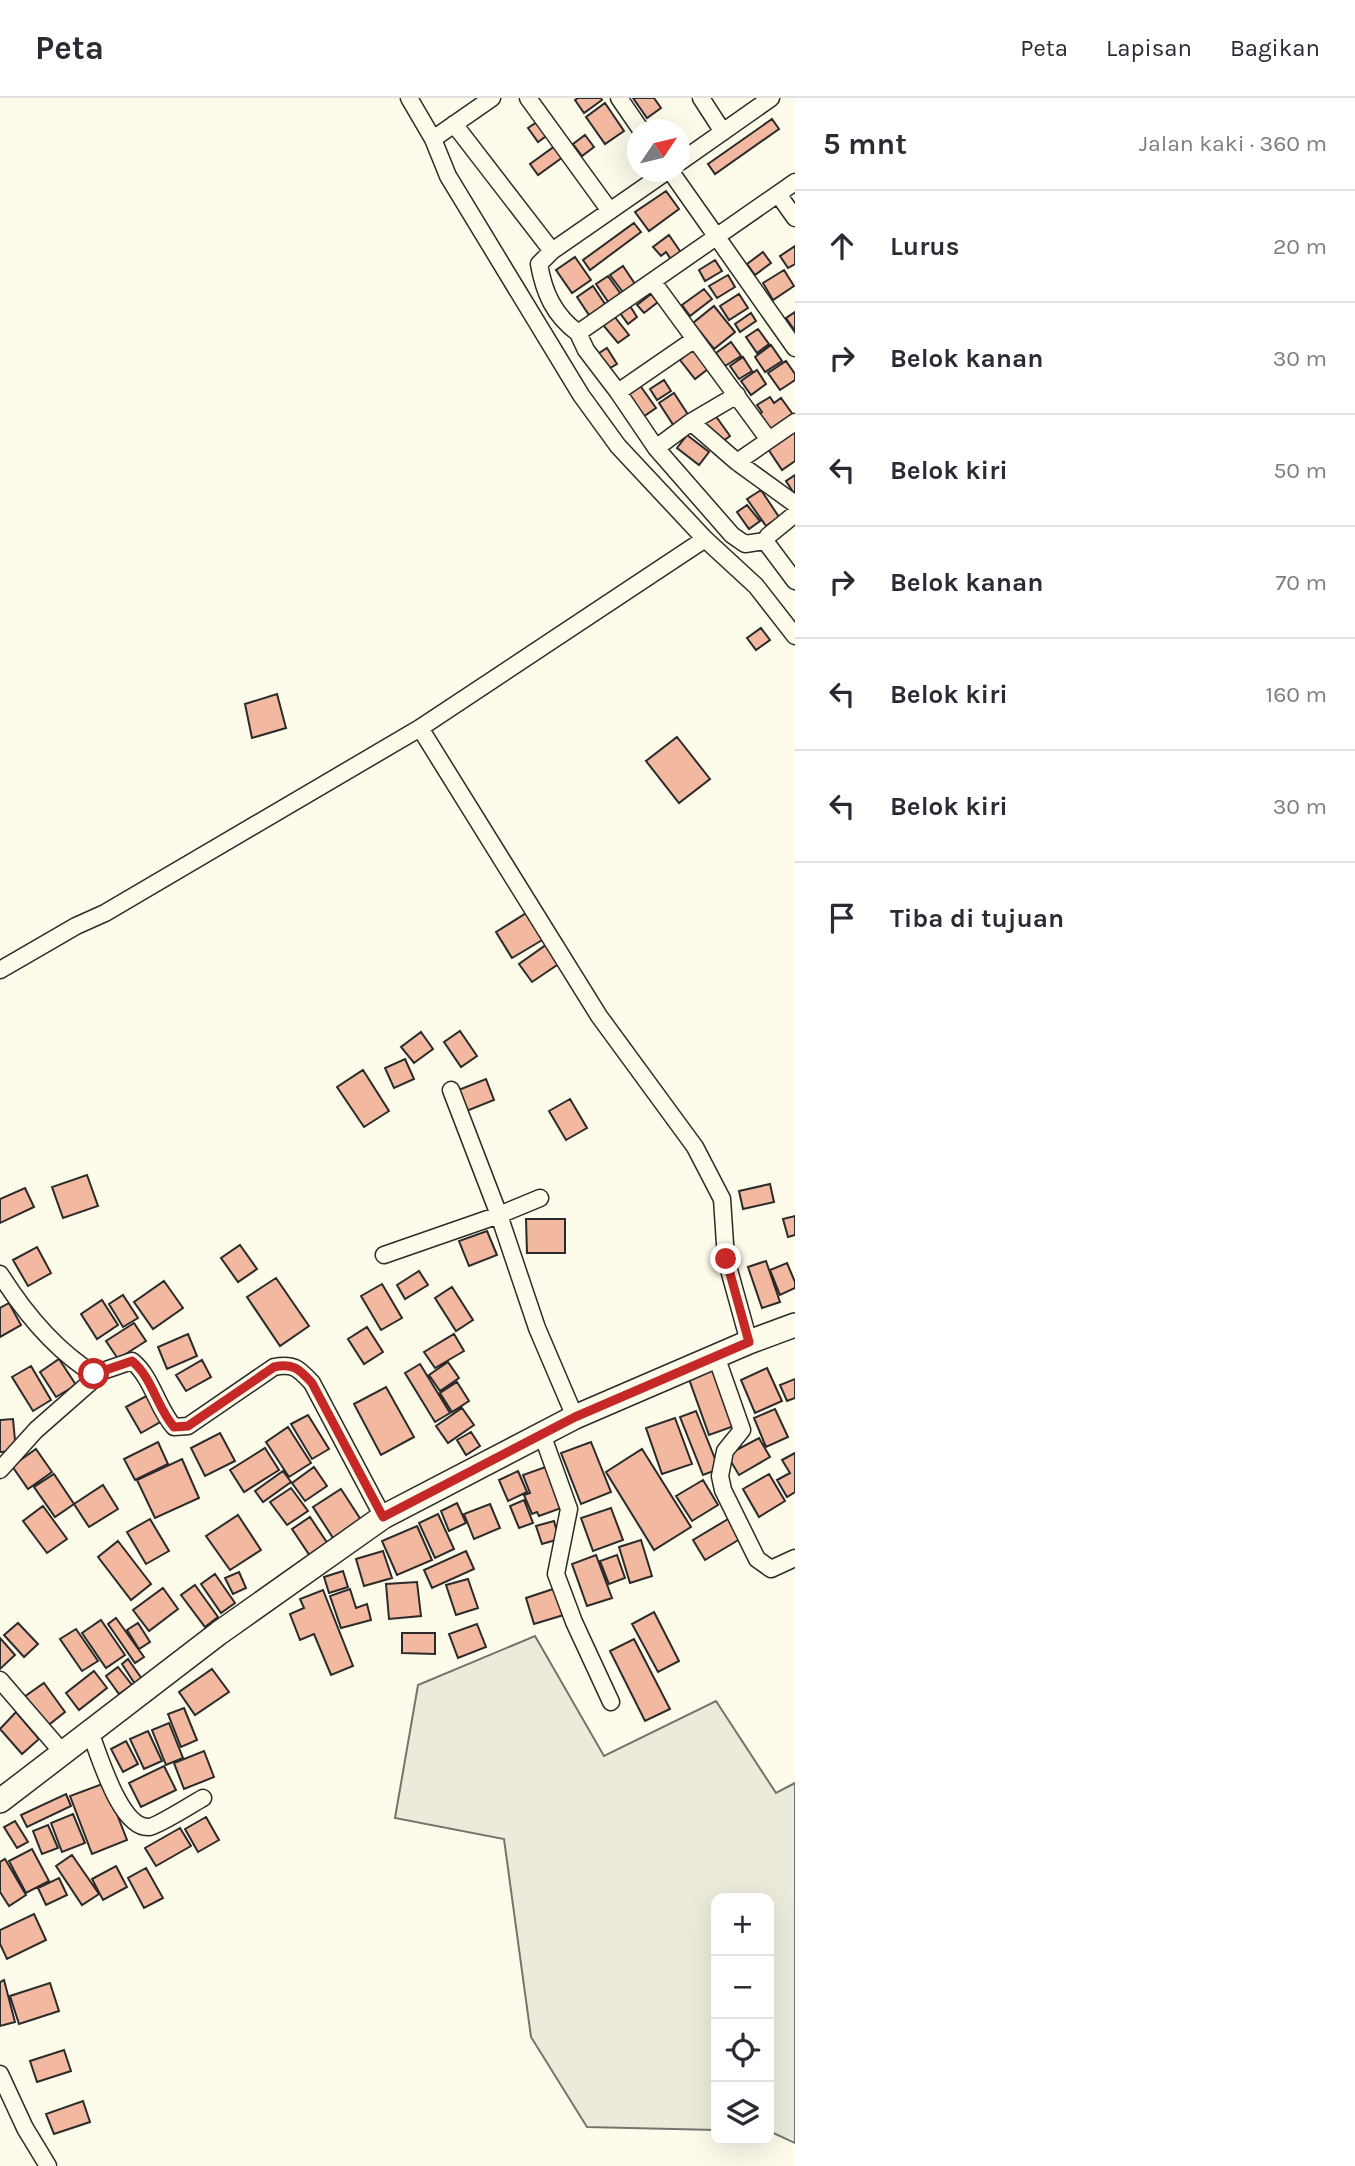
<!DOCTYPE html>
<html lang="id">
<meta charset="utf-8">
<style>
:root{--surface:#fff;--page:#f2f2f3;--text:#2b2b33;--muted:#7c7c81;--line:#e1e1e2}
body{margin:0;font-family:Karla,sans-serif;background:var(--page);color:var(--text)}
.controls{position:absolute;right:21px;bottom:21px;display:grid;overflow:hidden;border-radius:14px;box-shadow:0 7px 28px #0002}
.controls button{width:63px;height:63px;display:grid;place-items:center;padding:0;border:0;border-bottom:2px solid var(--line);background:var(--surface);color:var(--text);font:35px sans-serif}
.compass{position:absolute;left:627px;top:21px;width:63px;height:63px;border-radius:50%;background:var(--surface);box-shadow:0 7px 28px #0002;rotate:55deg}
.stop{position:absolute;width:21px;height:21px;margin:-16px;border:5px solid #c62828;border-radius:50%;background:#fff}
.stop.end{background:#c62828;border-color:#fff;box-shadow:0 2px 7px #0008}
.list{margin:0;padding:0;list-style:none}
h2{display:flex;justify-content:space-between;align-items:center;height:91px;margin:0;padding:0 28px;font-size:30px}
h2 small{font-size:23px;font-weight:400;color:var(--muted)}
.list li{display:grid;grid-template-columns:46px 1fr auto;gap:21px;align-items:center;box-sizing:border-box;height:112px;padding:0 28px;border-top:2px solid var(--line)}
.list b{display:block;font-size:26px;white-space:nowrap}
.list em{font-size:23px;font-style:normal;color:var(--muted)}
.icon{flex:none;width:38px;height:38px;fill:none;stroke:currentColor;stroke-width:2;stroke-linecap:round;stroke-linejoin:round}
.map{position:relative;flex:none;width:795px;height:2068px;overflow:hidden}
header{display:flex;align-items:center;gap:42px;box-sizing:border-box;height:98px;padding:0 35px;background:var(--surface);border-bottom:2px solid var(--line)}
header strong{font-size:33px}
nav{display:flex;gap:38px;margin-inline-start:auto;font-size:24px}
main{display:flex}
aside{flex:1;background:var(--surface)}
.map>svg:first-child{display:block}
.green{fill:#ecebdb;stroke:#74746e;stroke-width:2}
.building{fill:#f2b8a0;stroke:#2b2b2b;stroke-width:2}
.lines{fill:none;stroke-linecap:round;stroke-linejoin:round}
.minor-casing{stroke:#2b2b2b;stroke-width:19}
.secondary-casing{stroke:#2b2b2b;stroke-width:26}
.minor{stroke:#fdfbea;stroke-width:16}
.secondary{stroke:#fdfbea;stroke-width:23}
.route{stroke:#c62828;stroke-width:9}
</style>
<header>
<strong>Peta</strong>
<nav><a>Peta</a><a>Lapisan</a><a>Bagikan</a></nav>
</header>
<main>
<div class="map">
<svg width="795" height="2068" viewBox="0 0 795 2068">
<rect width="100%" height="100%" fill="#fdfbea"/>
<path class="green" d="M535,1538L604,1658L716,1603L776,1695L795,1685V2045L769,2033V1800H716V2032L587,2029L531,1939L504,1741L395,1720L418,1587Z"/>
<path class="building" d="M578,0H601L602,2L584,15L575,2Z
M633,0H654L661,10L647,20Z
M605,5L624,33L605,46L586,19Z
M772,21L779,31L715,76L708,66Z
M540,22L549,36L538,44L528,30Z
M585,37L594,49L582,58L573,46Z
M555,48L563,59L538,77L530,66Z
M666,93L679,111L649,133L635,114Z
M634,125L641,134L590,172L583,162Z
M669,137L682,156L672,163L666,154L661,158L653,149Z
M795,148V166L788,170L780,158Z
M763,154L771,165L755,177L747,166Z
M575,159L591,182L572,195L556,172Z
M715,162L722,173L705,183L699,172Z
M623,168L637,189L625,197L610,177Z
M784,172L794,188L773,202L763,185Z
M728,177L735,189L717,200L709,188Z
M608,178L623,199L611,208L596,186Z
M593,188L609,212L593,223L577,199Z
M704,191L712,201L690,218L682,207Z
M651,196L658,204L644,215L637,207Z
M739,196L748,210L729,222L720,208Z
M630,208L637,219L628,226L620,215Z
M714,208L735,234L714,251L693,225Z
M795,214V233L786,220Z
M751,215L756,223L740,234L735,226Z
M614,218L629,237L618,245L603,227Z
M758,231L769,246L757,255L746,239Z
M731,244L741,258L725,268L716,255Z
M771,247L782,263L765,274L755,259Z
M607,250L617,266L605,273L596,257Z
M693,251L708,271L695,281L680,262Z
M743,259L752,273L739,281L730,268Z
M786,263L795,276V282L780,292L768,275Z
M757,272L766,286L751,297L741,283Z
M664,282L671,293L657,302L650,291Z
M639,286L656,310L640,321L623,297Z
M674,295L689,318L674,328L659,305Z
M770,299L774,305L781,300L794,318L770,336L757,318L762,314L757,307Z
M715,317L730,338L719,346L704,325Z
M795,328V363L782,372L766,348Z
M687,337L709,354L699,367L677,350Z
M795,377V397L786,383Z
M761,392L779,419L766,428L747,401Z
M747,407L760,423L749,431L737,414Z
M761,530L770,542L756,552L747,540Z
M277,596L286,630L252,640L245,606Z
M677,639L710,681L679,705L646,663Z
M528,814L544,841L512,860L496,834Z
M550,844L563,863L532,884L519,866Z
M460,933L477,958L461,969L444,944Z
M421,934L433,951L414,965L401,949Z
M405,961L414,981L394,990L385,970Z
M363,972L389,1013L364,1029L337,989Z
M486,981L494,1002L464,1014L456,993Z
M570,1001L587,1030L566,1042L549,1013Z
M87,1077L98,1108L63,1120L52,1089Z
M770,1086L774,1104L743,1111L739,1093Z
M25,1090L34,1109L0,1125V1101Z
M795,1118V1137L788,1139L783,1121Z
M526,1121H565V1155H527Z
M487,1133L497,1157L469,1168L459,1143Z
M240,1147L257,1171L238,1184L221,1160Z
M37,1149L51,1175L28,1188L13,1162Z
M766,1163L780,1204L762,1210L748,1169Z
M787,1165L795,1184V1190L780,1197L770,1172Z
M419,1173L428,1187L405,1201L397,1187Z
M276,1180L309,1228L280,1248L247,1199Z
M164,1183L183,1210L153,1231L134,1204Z
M382,1186L402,1220L381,1232L361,1198Z
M452,1189L473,1222L456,1233L435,1200Z
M123,1197L138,1220L123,1229L109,1206Z
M102,1202L118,1227L97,1241L81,1216Z
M9,1205L21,1227L0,1239V1210Z
M134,1225L146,1243L118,1261L106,1243Z
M367,1229L383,1254L364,1266L348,1241Z
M188,1236L197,1258L167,1271L158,1249Z
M454,1236L464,1253L435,1270L424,1254Z
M59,1261L76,1287L56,1299L40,1274Z
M202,1262L211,1279L186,1293L176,1277Z
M448,1264L459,1280L440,1293L429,1277Z
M420,1266L450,1315L435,1324L405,1275Z
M31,1268L51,1302L33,1313L12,1279Z
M767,1270L782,1303L755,1315L741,1282Z
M716,1271L737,1327L709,1337L689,1281Z
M795,1281V1300L787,1303L780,1287Z
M457,1284L469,1303L452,1314L440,1295Z
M386,1289L414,1339L381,1357L354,1306Z
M148,1297L162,1323L141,1335L126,1309Z
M462,1310L474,1327L448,1345L436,1328Z
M775,1311L788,1339L766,1349L754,1320Z
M696,1313L719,1371L703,1377L680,1319Z
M308,1317L329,1351L312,1361L291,1326Z
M675,1320L692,1366L662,1376L646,1330Z
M13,1321L16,1353L0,1354V1322Z
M288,1329L311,1365L289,1379L266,1344Z
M471,1334L480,1348L466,1357L457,1342Z
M220,1335L235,1363L205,1378L191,1350Z
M759,1340L770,1359L739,1377L727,1357Z
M158,1344L168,1366L135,1382L124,1361Z
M591,1344L611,1394L581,1406L561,1355Z
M265,1350L279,1372L244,1394L230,1372Z
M36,1351L52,1374L28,1391L12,1368Z
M642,1351L691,1429L654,1452L606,1374Z
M795,1355V1394L787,1399L777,1382L790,1375L782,1362Z
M182,1361L199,1400L155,1420L137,1382Z
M551,1367L567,1408L539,1418L537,1414L532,1416L524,1397L530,1395L523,1377Z
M314,1369L327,1388L305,1403L292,1385Z
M283,1373L291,1384L263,1404L255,1393Z
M518,1373L527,1394L508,1403L499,1382Z
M54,1376L74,1406L55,1419L34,1389Z
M769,1376L785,1403L759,1419L743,1391Z
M703,1382L718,1407L692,1423L676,1398Z
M103,1387L118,1411L89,1429L74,1406Z
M291,1390L308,1413L287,1427L270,1404Z
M341,1391L363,1425L335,1443L313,1409Z
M524,1402L533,1425L519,1430L510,1408Z
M457,1405L466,1425L449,1433L441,1413Z
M490,1406L500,1430L474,1441L464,1416Z
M43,1408L67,1441L47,1455L23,1423Z
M611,1410L623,1442L593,1453L581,1420Z
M438,1416L454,1451L435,1460L419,1425Z
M238,1417L261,1452L230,1472L206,1438Z
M310,1419L328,1446L310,1458L292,1431Z
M150,1421L169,1453L146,1466L127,1434Z
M728,1421L740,1441L705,1462L693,1442Z
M554,1423L559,1441L542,1446L536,1428Z
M417,1428L432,1462L397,1477L382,1443Z
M641,1442L652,1478L630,1485L619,1449Z
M118,1443L151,1486L131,1502L98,1459Z
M383,1453L392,1480L364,1488L356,1461Z
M466,1453L474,1471L432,1490L424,1472Z
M596,1457L612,1500L587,1508L572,1466Z
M617,1457L625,1480L609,1486L600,1463Z
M343,1473L348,1489L329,1495L324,1479Z
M239,1474L246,1490L233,1496L225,1480Z
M215,1476L235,1505L221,1515L201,1486Z
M468,1481L478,1510L456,1517L446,1487Z
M417,1484L421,1518L389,1521L386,1486Z
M195,1487L218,1519L205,1529L181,1497Z
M559,1489L567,1516L534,1526L526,1500Z
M163,1490L178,1511L149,1533L133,1512Z
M350,1491L356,1510L367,1506L371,1522L341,1530L330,1498Z
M323,1492L353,1568L331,1577L314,1536L300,1542L290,1516L304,1510L300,1501Z
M654,1514L679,1563L658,1574L632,1526Z
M116,1520L144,1559L135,1565L108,1526Z
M101,1522L125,1557L106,1570L82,1535Z
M18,1525L38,1546L24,1559L4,1537Z
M138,1525L150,1544L139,1551L127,1532Z
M477,1526L486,1549L458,1560L449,1536Z
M76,1531L98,1563L82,1573L60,1541Z
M402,1535H435V1556L402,1555Z
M0,1540L15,1557L0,1571Z
M634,1541L670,1611L645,1623L610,1553Z
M128,1561L142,1581L135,1586L122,1566Z
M118,1569L132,1587L119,1596L106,1578Z
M212,1571L229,1594L195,1617L179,1594Z
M94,1573L107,1590L79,1612L66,1595Z
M44,1585L65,1614L46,1629L24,1599Z
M184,1610L197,1642L181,1649L168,1616Z
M16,1614L39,1641L22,1656L0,1631Z
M169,1625L183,1660L166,1667L152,1632Z
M148,1633L162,1663L144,1671L130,1641Z
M126,1643L138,1666L123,1674L111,1651Z
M204,1653L214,1679L184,1691L174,1665Z
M164,1668L176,1692L141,1709L129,1685Z
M105,1685L127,1742L92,1756L70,1698Z
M66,1696L71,1708L27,1729L21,1717Z
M73,1716L85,1745L62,1754L51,1725Z
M206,1719L219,1742L198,1754L185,1731Z
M15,1723L28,1744L17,1750L4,1729Z
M48,1727L58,1750L42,1756L33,1733Z
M180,1730L191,1748L156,1768L145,1750Z
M32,1751L49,1783L26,1795L9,1763Z
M72,1757L99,1796L82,1807L56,1768Z
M5,1761L26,1797L9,1808L0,1794V1764Z
M116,1768L127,1789L103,1802L92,1781Z
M146,1770L163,1800L144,1810L128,1780Z
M59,1780L67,1797L46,1807L38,1790Z
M34,1816L46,1842L7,1861L0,1846V1832Z
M4,1882L15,1924L0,1928V1884Z
M50,1885L59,1913L19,1926L10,1898Z
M64,1952L71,1973L37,1984L30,1963Z
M83,2003L90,2024L54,2036L46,2016Z"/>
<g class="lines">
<g class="minor-casing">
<path id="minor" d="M409,0L433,41L448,78L581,297L618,348L705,441L756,488L795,538
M528,0L610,113
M619,0L641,32
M701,0L723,34
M454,26L552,153
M433,41L492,0
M680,64L771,0
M666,74L552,153L539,166C544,195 554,217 578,235L795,84
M671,74L795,250
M778,96L795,120
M653,184L769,342L737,364
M578,235L586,252L618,294L695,241
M618,294L656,350L732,437L745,446L765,443
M691,324L737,364L795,406
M769,342L795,324
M656,350L691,324L737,297
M765,443L795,483
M765,443L768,438L795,416
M420,630L599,918L695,1049L722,1101L726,1161L749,1244
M0,872L76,828L105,815L420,630L705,441
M451,992L499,1117L537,1230L575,1319
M384,1157L499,1117L540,1100
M0,1176C24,1214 55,1252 94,1276L132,1263C152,1279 157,1310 174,1329L188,1328L274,1269C294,1265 299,1271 312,1285L383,1419
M716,1258L742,1332L725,1353L720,1378L723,1392L757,1461L771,1471L795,1460
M542,1336L569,1411L556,1476L574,1524L611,1604
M0,1372L36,1332L102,1274
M0,1582L63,1655
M90,1634C99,1656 120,1731 149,1729C158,1728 192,1706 203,1700
M0,1976L25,2030L48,2068"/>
</g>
<g class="secondary-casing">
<path id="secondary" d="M0,1703L219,1535L383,1419L575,1319L749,1244L795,1227"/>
</g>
<use href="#minor" class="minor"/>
<use href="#secondary" class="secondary"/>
</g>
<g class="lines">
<path class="route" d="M94,1276L132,1263C152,1279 157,1310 174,1329L188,1328L274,1269C294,1265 299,1271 312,1285L383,1419L575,1319L749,1244L726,1161"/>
</g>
</svg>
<div class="controls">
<button>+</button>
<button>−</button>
<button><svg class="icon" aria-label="locate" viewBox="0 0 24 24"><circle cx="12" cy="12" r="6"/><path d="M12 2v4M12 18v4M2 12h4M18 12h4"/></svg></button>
<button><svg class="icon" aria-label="layers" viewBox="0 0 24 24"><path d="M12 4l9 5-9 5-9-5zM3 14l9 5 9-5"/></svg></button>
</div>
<svg class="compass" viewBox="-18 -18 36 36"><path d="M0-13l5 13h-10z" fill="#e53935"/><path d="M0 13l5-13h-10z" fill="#7c7c81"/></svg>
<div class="stop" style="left:94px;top:1276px"></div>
<div class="stop end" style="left:726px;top:1161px"></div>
</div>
<aside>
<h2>5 mnt<small>Jalan kaki · 360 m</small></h2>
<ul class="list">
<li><svg class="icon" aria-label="ahead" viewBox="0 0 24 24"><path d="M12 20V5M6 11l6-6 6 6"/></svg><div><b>Lurus</b></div><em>20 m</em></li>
<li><svg class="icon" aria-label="right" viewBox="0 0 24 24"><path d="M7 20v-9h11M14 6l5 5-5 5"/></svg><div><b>Belok kanan</b></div><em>30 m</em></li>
<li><svg class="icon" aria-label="left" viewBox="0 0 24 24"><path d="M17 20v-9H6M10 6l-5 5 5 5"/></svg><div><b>Belok kiri</b></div><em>50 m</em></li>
<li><svg class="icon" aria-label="right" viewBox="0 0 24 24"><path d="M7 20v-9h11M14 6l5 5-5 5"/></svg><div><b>Belok kanan</b></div><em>70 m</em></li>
<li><svg class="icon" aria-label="left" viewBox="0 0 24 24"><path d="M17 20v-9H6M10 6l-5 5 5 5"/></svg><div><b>Belok kiri</b></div><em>160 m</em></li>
<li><svg class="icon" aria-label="left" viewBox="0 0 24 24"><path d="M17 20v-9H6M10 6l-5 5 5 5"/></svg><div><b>Belok kiri</b></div><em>30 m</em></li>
<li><svg class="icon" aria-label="arrive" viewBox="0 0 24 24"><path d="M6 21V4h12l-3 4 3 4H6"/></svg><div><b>Tiba di tujuan</b></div></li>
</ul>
</aside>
</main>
